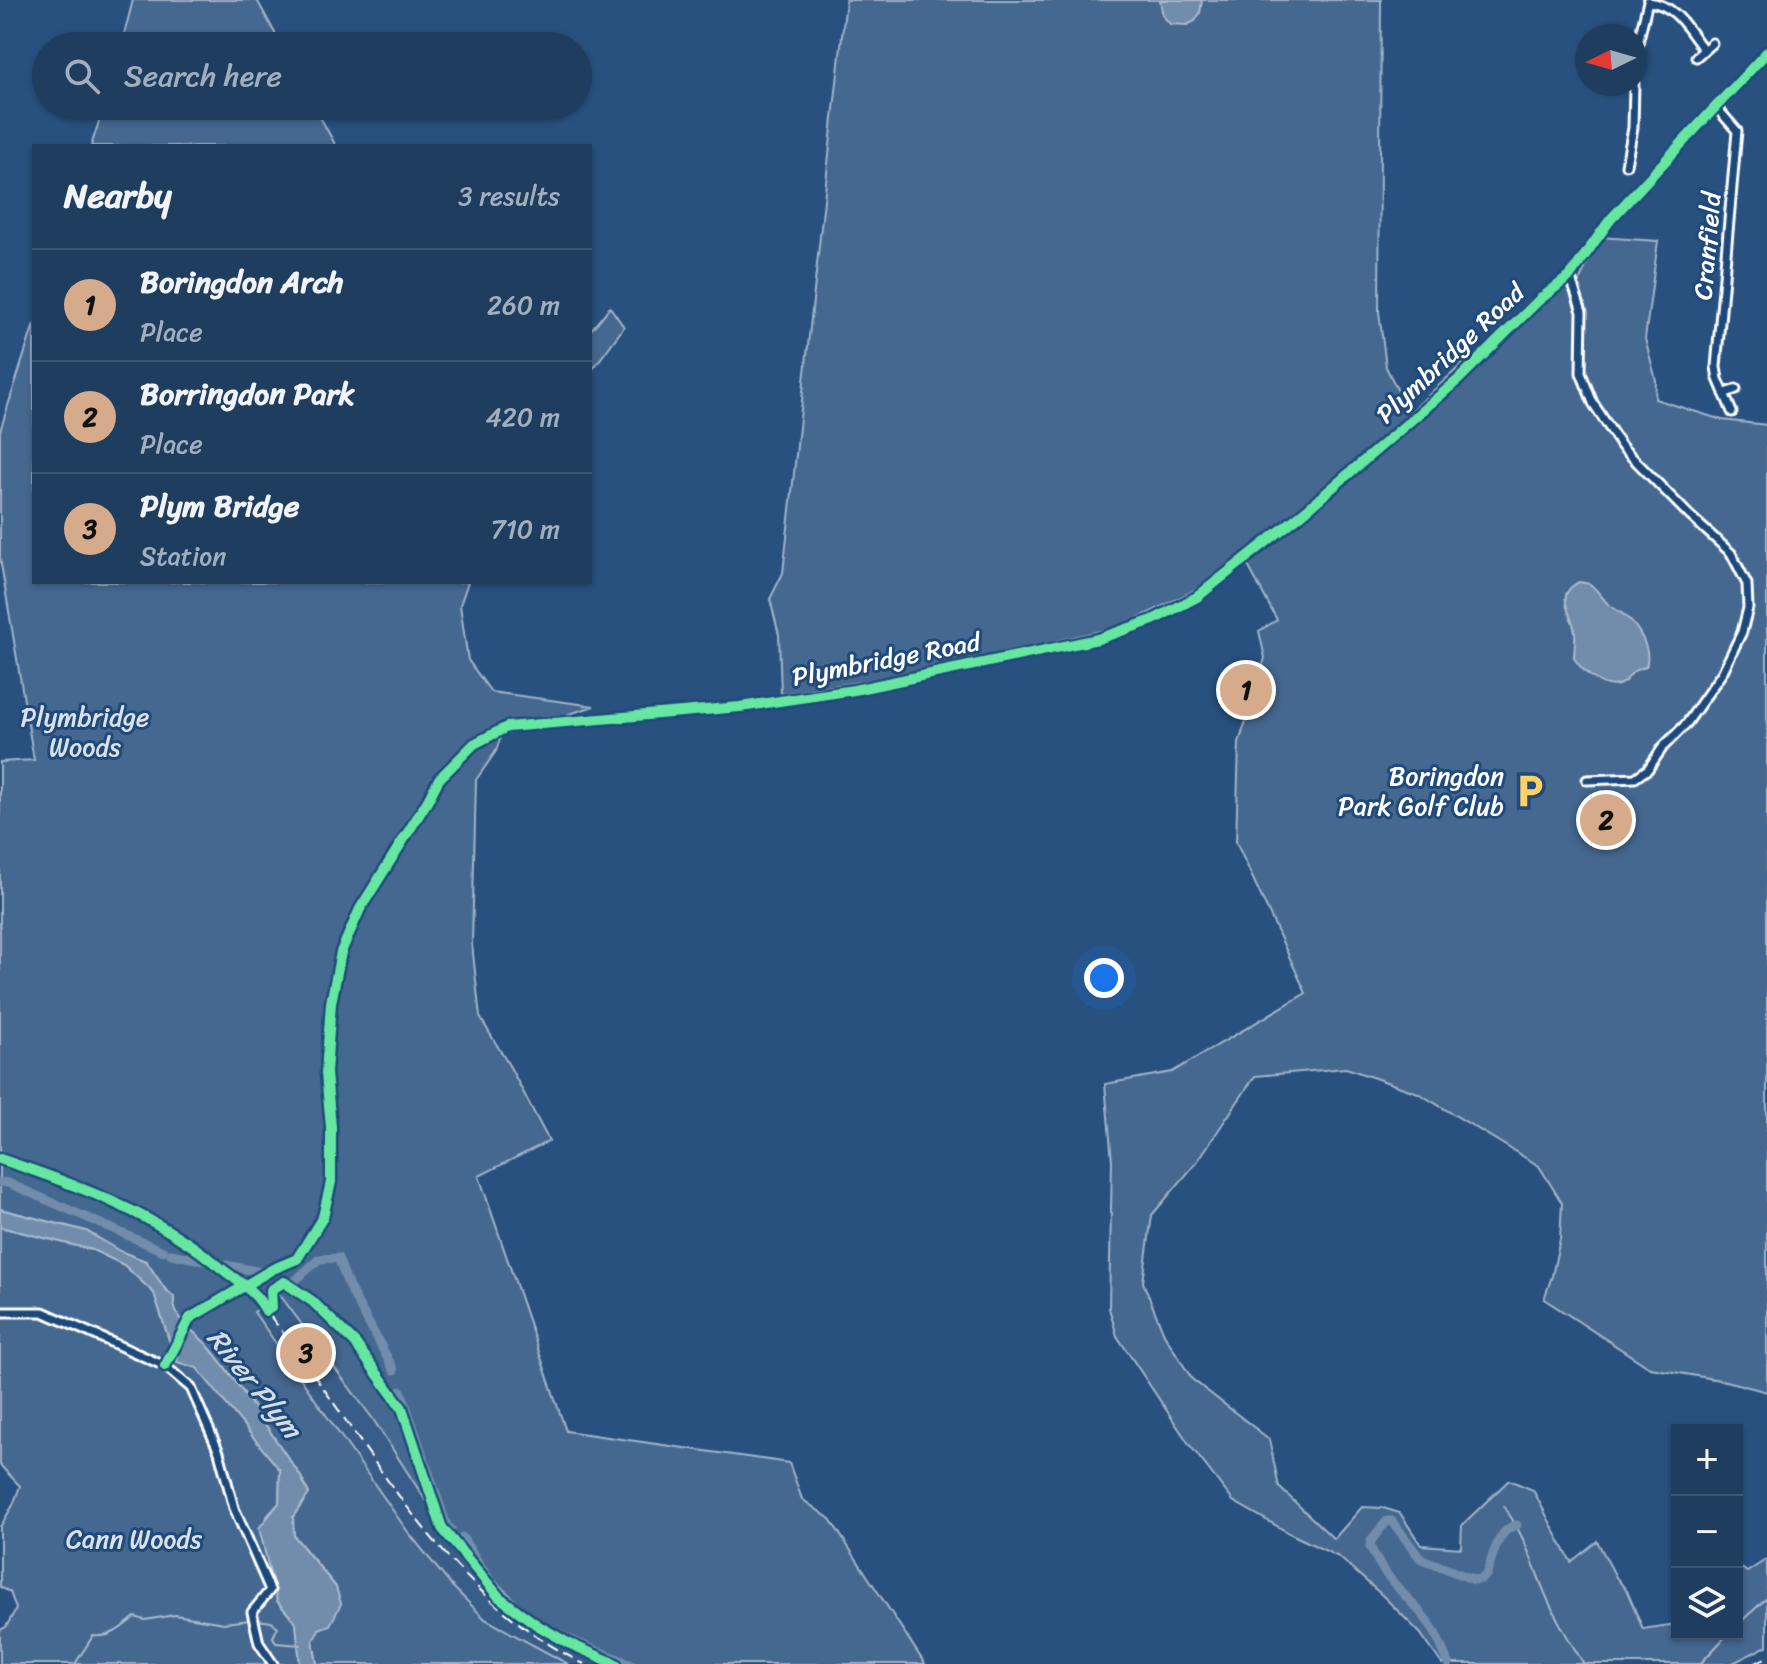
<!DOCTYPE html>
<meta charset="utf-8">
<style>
:root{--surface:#1e3d5f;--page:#264465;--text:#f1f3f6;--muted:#a1aebd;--line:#3c5674;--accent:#d6ab8b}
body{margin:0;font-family:Sriracha,sans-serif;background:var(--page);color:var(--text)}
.controls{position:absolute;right:24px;bottom:24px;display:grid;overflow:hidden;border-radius:0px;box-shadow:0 2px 6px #0004}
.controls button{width:72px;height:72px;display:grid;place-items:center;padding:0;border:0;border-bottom:2px solid var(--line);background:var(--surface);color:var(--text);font:40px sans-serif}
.compass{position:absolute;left:1575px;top:24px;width:72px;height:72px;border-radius:50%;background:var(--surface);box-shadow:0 2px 6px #0004;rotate:265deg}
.you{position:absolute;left:1104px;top:978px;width:28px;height:28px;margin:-20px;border:6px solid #fff;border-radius:50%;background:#1a73e8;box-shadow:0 0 0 12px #1a73e833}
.badge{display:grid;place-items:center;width:52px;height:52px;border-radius:50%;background:var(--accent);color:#111;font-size:26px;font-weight:700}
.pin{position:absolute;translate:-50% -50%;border:4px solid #fff;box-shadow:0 2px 8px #0006}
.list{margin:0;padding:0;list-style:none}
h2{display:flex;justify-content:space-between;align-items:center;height:104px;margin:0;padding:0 32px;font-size:34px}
h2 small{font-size:26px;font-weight:400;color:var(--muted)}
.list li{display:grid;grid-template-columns:52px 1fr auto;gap:24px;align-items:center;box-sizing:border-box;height:112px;padding:0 32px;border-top:2px solid var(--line)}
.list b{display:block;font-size:30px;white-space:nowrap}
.list p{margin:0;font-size:26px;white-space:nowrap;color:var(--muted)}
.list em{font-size:26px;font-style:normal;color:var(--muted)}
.icon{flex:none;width:44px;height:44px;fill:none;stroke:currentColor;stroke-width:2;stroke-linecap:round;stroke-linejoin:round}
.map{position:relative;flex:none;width:1767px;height:1664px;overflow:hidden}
.search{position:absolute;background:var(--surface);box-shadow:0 2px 6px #0004;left:32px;top:32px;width:560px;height:88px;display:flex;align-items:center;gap:20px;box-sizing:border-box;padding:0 28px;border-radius:44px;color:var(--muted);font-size:30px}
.panel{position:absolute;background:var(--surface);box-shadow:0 2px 6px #0004;left:32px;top:144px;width:560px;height:440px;border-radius:0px}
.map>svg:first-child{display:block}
.built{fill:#375d88}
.green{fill:#446890;stroke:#a2b4c8;stroke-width:2}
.water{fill:#718dab;stroke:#aabbcd;stroke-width:2}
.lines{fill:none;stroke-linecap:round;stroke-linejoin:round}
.stream{stroke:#aabbcd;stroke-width:2}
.canal{stroke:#718dab;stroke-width:9}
.pedestrian-casing{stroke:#fff;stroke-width:12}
.minor-casing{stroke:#fff;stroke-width:13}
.pedestrian{stroke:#1f4a7a;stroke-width:6}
.minor{stroke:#1f4a7a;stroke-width:7}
.rail{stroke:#fff;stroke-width:2;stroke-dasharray:12 6;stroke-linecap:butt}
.cycleway-casing{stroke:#1f4a7a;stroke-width:15}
.cycleway{stroke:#66e7a1;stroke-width:10}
.labels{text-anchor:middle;stroke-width:6;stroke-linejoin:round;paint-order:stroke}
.street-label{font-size:26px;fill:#fff;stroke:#1f4a7a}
.park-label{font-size:26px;fill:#dae1e9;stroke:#1f4a7a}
.poi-label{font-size:26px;fill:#fff;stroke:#1f4a7a;text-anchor:end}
.water-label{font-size:28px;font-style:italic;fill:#d4dde6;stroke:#1f4a7a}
</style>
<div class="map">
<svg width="1767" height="1664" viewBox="0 0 1767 1664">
<rect width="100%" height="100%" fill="#28517f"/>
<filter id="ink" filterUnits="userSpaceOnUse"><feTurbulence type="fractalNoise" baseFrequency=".0125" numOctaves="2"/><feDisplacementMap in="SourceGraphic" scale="16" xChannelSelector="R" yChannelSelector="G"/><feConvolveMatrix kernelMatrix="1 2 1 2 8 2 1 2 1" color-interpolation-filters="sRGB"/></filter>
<g filter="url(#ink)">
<path class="built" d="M279,1294L373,1419L448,1535L491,1595L537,1630L605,1664H568L537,1649L485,1619L450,1584L408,1532L254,1311Z"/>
<path class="green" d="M133,0H257L282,46H121Z
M846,0H1381L1379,312L1386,367L1409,413L1470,357L1482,364L1559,288L1579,282L1599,237L1658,241L1645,339L1656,380L1655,399L1722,420L1767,425V1392L1726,1381L1650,1368L1544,1299L1552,1276L1560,1239L1562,1203L1539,1166L1418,1093L1346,1068L1255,1076L1197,1162L1152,1215L1143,1282L1164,1334L1192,1379L1269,1439L1279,1487L1334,1539L1362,1507L1383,1508L1400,1513L1421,1545L1461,1548L1462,1525L1509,1480L1533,1490L1571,1562L1597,1541L1616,1577L1627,1591L1643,1629L1677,1624V1634H1737V1565L1747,1572L1767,1559V1646L1731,1664H1442L1420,1633L1383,1596L1339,1557L1291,1534L1233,1501L1189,1444L1117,1336L1109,1308L1112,1161L1105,1084L1172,1072L1306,993L1236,842L1239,743L1265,658L1259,631L1277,620L1244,558L1197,589L1123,626L898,676L781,694L779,635L770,599L783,573Z
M104,106H314L336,146H91Z
M610,307L624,327L590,373V331Z
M34,324V582H468L460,605L468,660L491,692L594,706L501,736L496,751L476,780L472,944L480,1017L510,1067L549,1141L479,1176L566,1431L789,1463L802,1499L830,1519L925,1664H605L537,1630L528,1613L448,1535L373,1419L279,1294L254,1312L408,1532L450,1584L485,1619L568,1664H317L313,1641L336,1587L294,1536L292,1517L309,1494L300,1475C270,1433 241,1385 208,1346C194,1329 172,1322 174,1297L165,1289L146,1261L122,1252L86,1231L0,1209V762L34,760L0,558V431Z
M0,1227L93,1250L124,1265L154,1293L170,1343L197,1367L280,1470L279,1503L267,1516L277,1601L296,1623L300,1664H0V1630L6,1627L16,1609L10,1592L0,1587V1527L13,1505L20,1486L0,1465Z"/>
<path class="water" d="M1160,0H1202L1200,13L1195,21L1187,25L1170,24L1163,16Z
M1579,582L1590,584C1597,590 1602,597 1608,604C1613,608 1619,611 1624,615C1638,626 1652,649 1646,667C1630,671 1635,671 1625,681C1608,696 1582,671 1574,658C1574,650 1576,641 1575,632C1572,612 1553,595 1579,582Z
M0,1209L86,1231L122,1252L146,1261L165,1289L174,1297C172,1322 194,1329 208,1346C242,1386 269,1432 300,1475L309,1494L293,1517L294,1536L336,1587L341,1604L330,1625L319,1629L313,1641L317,1664H300L296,1623L277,1601L259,1528L279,1503L280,1470L197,1368L177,1362L179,1351L170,1343L154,1293L124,1265L93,1250L0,1227Z"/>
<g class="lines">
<path class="stream" d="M1504,1507C1522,1531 1531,1558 1542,1586C1553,1614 1568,1639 1584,1664
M257,1620L272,1622L278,1627L273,1637L276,1643L301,1645
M1737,1625L1767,1598
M75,1664L93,1636C111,1638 121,1628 135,1617L145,1620L175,1615L224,1623L250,1620
M1700,1664L1728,1634"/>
<path class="canal" d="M0,1182L8,1183L163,1251
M171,1254L261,1272
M296,1280L319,1259L338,1258L349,1287L394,1370
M401,1391L447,1526L451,1529
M462,1537C475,1556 486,1577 501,1594C531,1628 590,1648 632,1664
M1449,1664C1443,1652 1437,1633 1429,1623C1408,1595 1385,1581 1370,1546L1372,1539L1387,1521H1392L1420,1558L1474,1580L1481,1579L1486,1575C1493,1558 1497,1528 1517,1525"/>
<g class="pedestrian-casing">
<path id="pedestrian" d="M165,1366L190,1318"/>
</g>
<g class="minor-casing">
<path id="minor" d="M1648,2C1676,4 1687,29 1704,50
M1696,57L1712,43
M1635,73L1639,39L1648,1
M1717,108L1737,131L1716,367L1718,379L1732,412
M1626,165L1633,128L1634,84
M1570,276L1582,312L1581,373L1593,403L1622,447L1690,516L1731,553L1747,584L1748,608L1742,632L1722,673L1687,723L1663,747L1648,769L1635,778L1587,780
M1724,394L1736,389
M0,1312H43L165,1366L191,1388L219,1452L234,1508L270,1590L252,1612L259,1643L273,1664
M190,1318L273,1269L297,1259L323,1217L331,1182V1127L326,1073L331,1003L341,952L360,909L427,802L439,779L474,744L507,727L740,707L854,690L1098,639L1153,620L1197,597L1304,512L1458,380L1539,300L1570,276L1610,220L1767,52"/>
</g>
<use href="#pedestrian" class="pedestrian"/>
<use href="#minor" class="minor"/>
<path class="rail" d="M270,1316C370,1441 435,1589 584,1664
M1754,1664L1767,1657"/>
<g class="cycleway-casing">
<path id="cycleway" d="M0,1159C78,1185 158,1215 221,1268C238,1282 255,1290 266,1311L272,1307L271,1290L284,1282L312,1301L355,1343L402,1408L442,1528L499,1597L537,1625L568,1643L616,1664
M165,1366L190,1318L273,1269L297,1259L323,1217L331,1182V1127L326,1073L331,1003L341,952L360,909L427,802L439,779L474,744L507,727L740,707L854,690L1098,639L1153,620L1197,597L1304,512L1458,380L1539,300L1570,276L1610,220L1767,52"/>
</g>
<use href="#cycleway" class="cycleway"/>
</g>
</g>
<defs>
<g id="parking-bare" transform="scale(2.76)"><path d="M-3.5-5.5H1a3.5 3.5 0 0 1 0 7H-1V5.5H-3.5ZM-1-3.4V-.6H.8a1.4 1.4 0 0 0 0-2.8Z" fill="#ffd166" stroke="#1f4a7a" stroke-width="2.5" paint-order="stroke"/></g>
</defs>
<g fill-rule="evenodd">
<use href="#parking-bare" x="1530" y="791"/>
</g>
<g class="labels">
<g class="street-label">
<text transform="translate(1707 246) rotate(-85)" y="9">Cranfield</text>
<text transform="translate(1450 353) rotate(-43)" y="9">Plymbridge Road</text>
<text transform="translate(886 659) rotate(-11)" y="9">Plymbridge Road</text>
</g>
<g class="park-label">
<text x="85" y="726">Plymbridge<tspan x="85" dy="30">Woods</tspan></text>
<text x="134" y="1548">Cann Woods</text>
</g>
<g class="poi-label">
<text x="1504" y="785">Boringdon<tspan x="1504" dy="30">Park Golf Club</tspan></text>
</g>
<g class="water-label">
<text transform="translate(255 1383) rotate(51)" y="10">River Plym</text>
</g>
</g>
</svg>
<div class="controls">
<button>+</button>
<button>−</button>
<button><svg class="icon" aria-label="layers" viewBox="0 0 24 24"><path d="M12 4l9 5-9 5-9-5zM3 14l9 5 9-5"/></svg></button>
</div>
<svg class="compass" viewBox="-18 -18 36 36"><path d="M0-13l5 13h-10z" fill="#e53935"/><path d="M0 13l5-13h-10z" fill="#a1aebd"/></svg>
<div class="you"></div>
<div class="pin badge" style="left:1246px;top:690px">1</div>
<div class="pin badge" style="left:1606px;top:820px">2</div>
<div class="pin badge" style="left:306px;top:1353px">3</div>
<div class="search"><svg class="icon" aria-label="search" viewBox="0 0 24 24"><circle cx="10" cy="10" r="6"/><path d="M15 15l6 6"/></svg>Search here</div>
<section class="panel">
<h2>Nearby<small>3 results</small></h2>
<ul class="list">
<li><span class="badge">1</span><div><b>Boringdon Arch</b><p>Place</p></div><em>260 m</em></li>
<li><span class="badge">2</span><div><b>Borringdon Park</b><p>Place</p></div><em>420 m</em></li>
<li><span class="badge">3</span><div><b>Plym Bridge</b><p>Station</p></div><em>710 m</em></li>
</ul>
</section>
</div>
